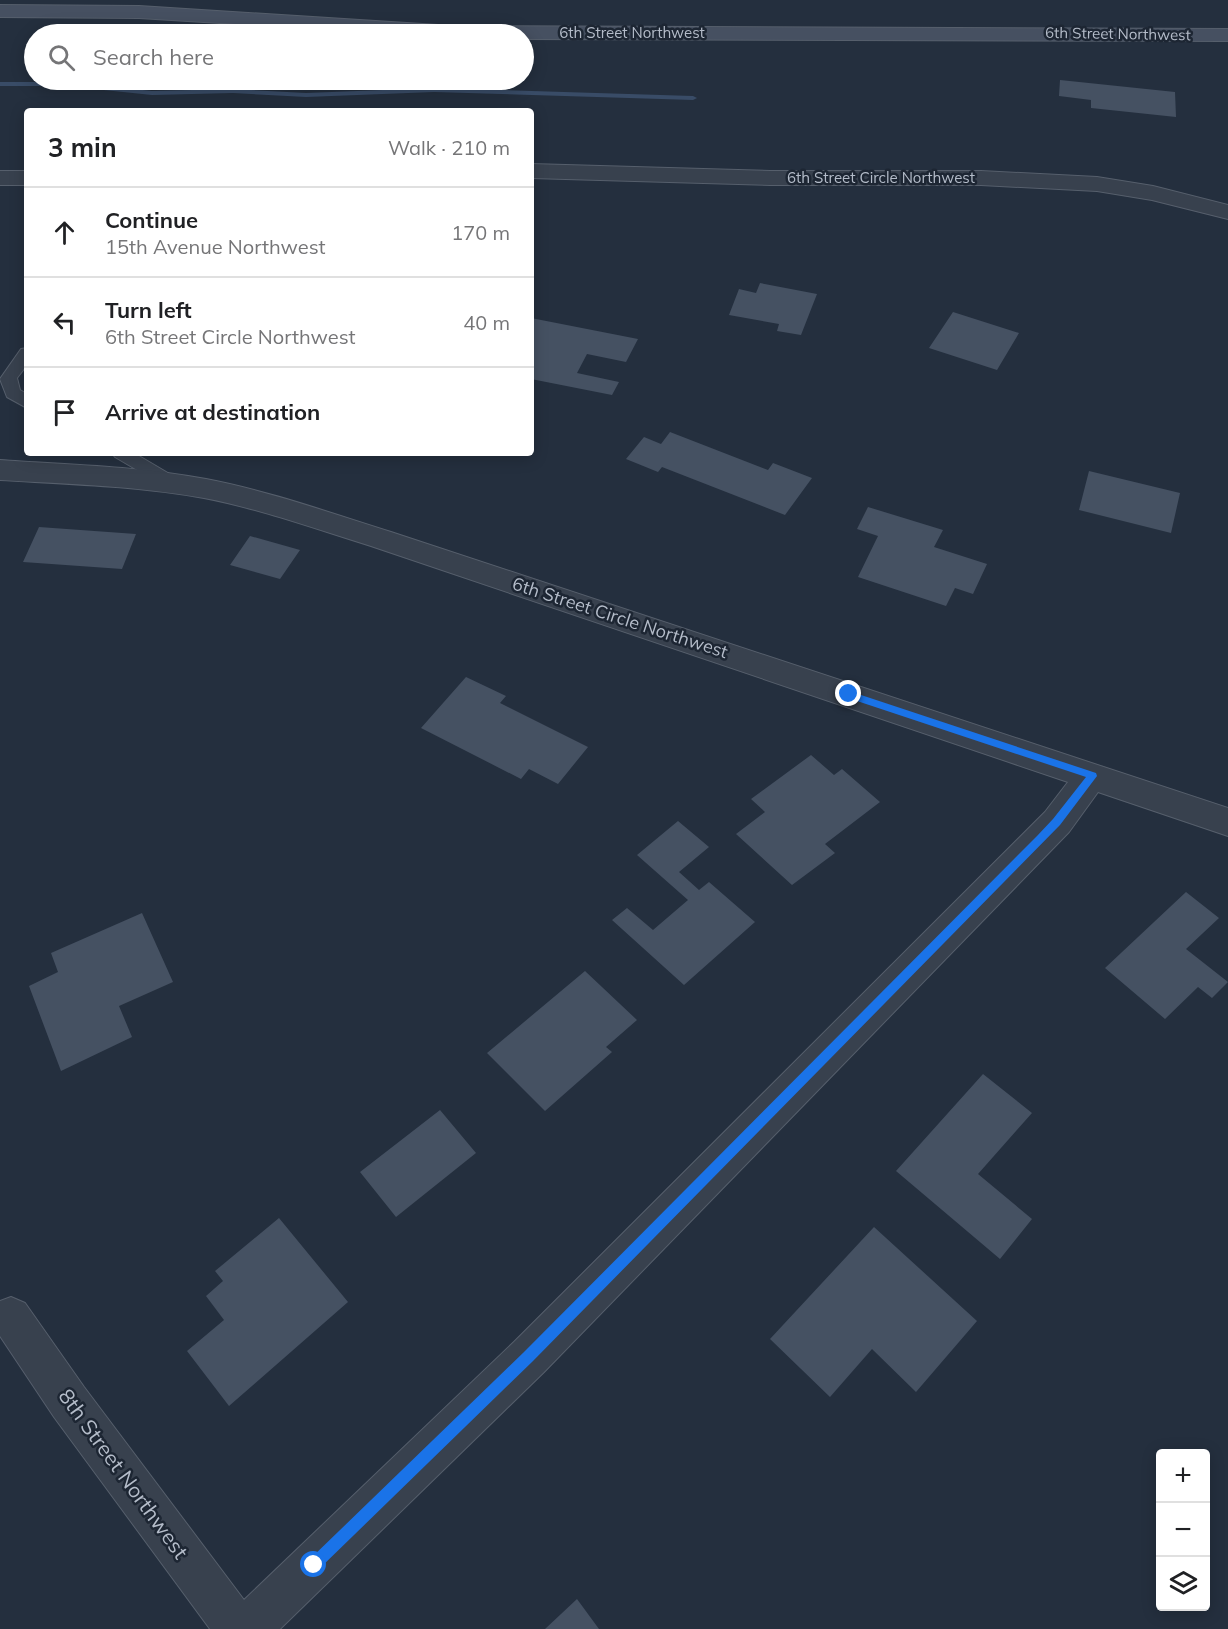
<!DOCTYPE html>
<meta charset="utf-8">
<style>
:root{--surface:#fff;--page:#f2f2f2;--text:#202124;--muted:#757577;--line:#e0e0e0}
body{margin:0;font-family:Mulish,sans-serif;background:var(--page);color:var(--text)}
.controls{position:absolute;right:18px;bottom:18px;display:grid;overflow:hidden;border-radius:6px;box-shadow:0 3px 15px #0003}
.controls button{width:54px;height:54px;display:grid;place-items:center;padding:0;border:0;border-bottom:2px solid var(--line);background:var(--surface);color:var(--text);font:30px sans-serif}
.stop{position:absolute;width:18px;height:18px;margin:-14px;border:4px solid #1a73e8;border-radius:50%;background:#fff}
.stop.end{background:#1a73e8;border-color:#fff;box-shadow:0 2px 6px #0008}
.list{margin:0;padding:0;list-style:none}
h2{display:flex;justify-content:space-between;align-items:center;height:78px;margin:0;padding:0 24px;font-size:26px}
h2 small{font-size:20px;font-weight:400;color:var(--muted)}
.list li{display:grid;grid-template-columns:39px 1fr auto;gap:18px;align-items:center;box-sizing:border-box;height:90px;padding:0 24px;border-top:2px solid var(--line)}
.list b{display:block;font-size:22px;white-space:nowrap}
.list p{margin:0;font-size:20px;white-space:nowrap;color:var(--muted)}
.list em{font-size:20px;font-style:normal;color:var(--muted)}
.icon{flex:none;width:33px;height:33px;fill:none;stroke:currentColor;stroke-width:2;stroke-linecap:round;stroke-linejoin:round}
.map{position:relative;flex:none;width:1228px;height:1629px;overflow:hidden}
.search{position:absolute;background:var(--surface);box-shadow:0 3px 15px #0003;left:24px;top:24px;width:510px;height:66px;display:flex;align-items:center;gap:15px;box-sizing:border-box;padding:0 21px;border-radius:33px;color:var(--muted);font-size:22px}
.panel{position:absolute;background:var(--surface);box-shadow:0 3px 15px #0003;left:24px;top:108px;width:510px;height:348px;border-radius:6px}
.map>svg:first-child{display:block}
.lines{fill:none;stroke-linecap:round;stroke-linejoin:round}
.stream{fill:#394c67;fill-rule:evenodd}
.building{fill:#455162}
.lane-casing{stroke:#565f6c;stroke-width:2}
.street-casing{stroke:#565f6c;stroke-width:2}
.secondary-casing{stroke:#565f6c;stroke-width:2}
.lane{fill:#38414e;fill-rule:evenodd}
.street{fill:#38414e;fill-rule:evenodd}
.secondary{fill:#465061;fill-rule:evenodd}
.route{fill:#1a73e8}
.labels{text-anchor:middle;stroke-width:5;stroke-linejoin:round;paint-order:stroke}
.far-street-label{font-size:15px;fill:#b4bcc9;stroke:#1d2633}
.street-label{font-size:18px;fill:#b4bcc9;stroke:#1d2633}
.near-street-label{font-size:21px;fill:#b4bcc9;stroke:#1d2633}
</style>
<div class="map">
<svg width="1228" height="1629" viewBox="0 0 1228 1629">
<rect width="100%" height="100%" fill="#242f3e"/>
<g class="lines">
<path class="stream" d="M0,82H65L152,91L233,89L306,93L434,88L693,96L697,98L693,100L434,92L306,97L233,93L152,95L65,86H0Z"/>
</g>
<path class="building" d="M1060,80L1175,92L1176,117L1091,108V100L1059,96Z
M760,283L817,294L801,335L777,331L779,324L729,315L739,289L756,293Z
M953,312L1019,333L997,370L929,348Z
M531,318L638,339L626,362L587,354L577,373L619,382L612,395L531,379Z
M670,432L768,470L773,463L812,478L785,515L662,467L658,472L626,459L644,437L661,444Z
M1089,471L1180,493L1171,533L1079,510Z
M868,507L943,530L934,547L987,564L973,594L955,588L946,606L858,577L878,536L857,529Z
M39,527L136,534L122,569L23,562Z
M250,536L300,550L280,579L230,565Z
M466,677L506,696L500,703L588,747L558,784L529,769L521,779L421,728Z
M811,755L834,775L842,769L880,802L825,844L835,853L792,885L736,834L765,812L751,799Z
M678,821L709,847L679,872L699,890L709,882L755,922L684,985L612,920L627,908L653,930L688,900L637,855Z
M1186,892L1219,918L1186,949L1228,982L1212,998L1198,987L1165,1019L1105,968Z
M142,913L173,982L119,1006L132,1037L61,1071L29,986L58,972L51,953Z
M585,971L637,1020L606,1047L612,1052L545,1111L487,1053Z
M983,1074L1032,1113L978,1174L1032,1219L1000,1259L896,1171Z
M440,1110L476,1153L396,1217L360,1172Z
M279,1218L348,1302L229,1406L187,1351L224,1320L206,1296L223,1281L215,1271Z
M874,1227L977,1321L916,1392L872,1349L830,1397L770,1339Z
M577,1599L599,1629H545Z"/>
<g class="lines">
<g class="lane-casing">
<path id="lane" d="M27,348V365L17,378L20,390L27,394V408L7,397L0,379L21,349Z
M112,453H134L178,479L181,483L178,487L172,489L166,487L115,457Z"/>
</g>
<g class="street-casing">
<path id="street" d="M531,164L770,171H981L1097,177L1153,186L1228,205V219L1152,200L1097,191L981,185H770L531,178Z
M0,171H27V185H0Z
M0,460C68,465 138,466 206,479C269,491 330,513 391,532L1228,808V836L1098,792L1069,832L544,1372L280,1629H210L54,1417L0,1336V1301L11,1297L25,1303L84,1387L244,1600L514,1342L1045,812L1068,782L371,546C316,529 261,509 204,498C137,486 68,484 0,480Z"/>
</g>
<g class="secondary-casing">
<path id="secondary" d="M0,5L139,6L454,26L1228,29V41L524,39V34H395L139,18L0,17Z"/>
</g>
<use href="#lane" class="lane"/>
<use href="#street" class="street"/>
<use href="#secondary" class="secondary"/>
</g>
<path class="route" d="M849,691L1096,773L1097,776L1060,825L533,1361L318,1570L314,1572L309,1570L307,1565L309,1560L524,1352L1037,836L1053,819L1086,777L845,697V692Z"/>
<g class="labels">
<g class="far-street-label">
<text x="632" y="38">6th Street Northwest</text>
<text transform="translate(1118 34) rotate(1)" y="5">6th Street Northwest</text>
<text x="881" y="183">6th Street Circle Northwest</text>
</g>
<g class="street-label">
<text transform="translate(620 618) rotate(18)" y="6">6th Street Circle Northwest</text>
</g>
<g class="near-street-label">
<text transform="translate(123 1474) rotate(54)" y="7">8th Street Northwest</text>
</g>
</g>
</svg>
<div class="controls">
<button>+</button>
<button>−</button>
<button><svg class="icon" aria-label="layers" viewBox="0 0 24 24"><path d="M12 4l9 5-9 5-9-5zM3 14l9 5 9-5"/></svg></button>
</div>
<div class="stop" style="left:314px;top:1565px"></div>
<div class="stop end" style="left:849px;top:694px"></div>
<div class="search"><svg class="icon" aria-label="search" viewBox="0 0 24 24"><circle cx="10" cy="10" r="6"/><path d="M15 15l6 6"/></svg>Search here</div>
<section class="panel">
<h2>3 min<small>Walk · 210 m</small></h2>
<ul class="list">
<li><svg class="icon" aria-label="ahead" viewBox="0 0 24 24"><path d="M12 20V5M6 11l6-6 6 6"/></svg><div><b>Continue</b><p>15th Avenue Northwest</p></div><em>170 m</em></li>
<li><svg class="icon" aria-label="left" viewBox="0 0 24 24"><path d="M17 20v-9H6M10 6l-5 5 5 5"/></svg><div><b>Turn left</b><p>6th Street Circle Northwest</p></div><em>40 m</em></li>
<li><svg class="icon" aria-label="arrive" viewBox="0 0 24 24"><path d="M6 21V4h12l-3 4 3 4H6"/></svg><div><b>Arrive at destination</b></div></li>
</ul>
</section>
</div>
